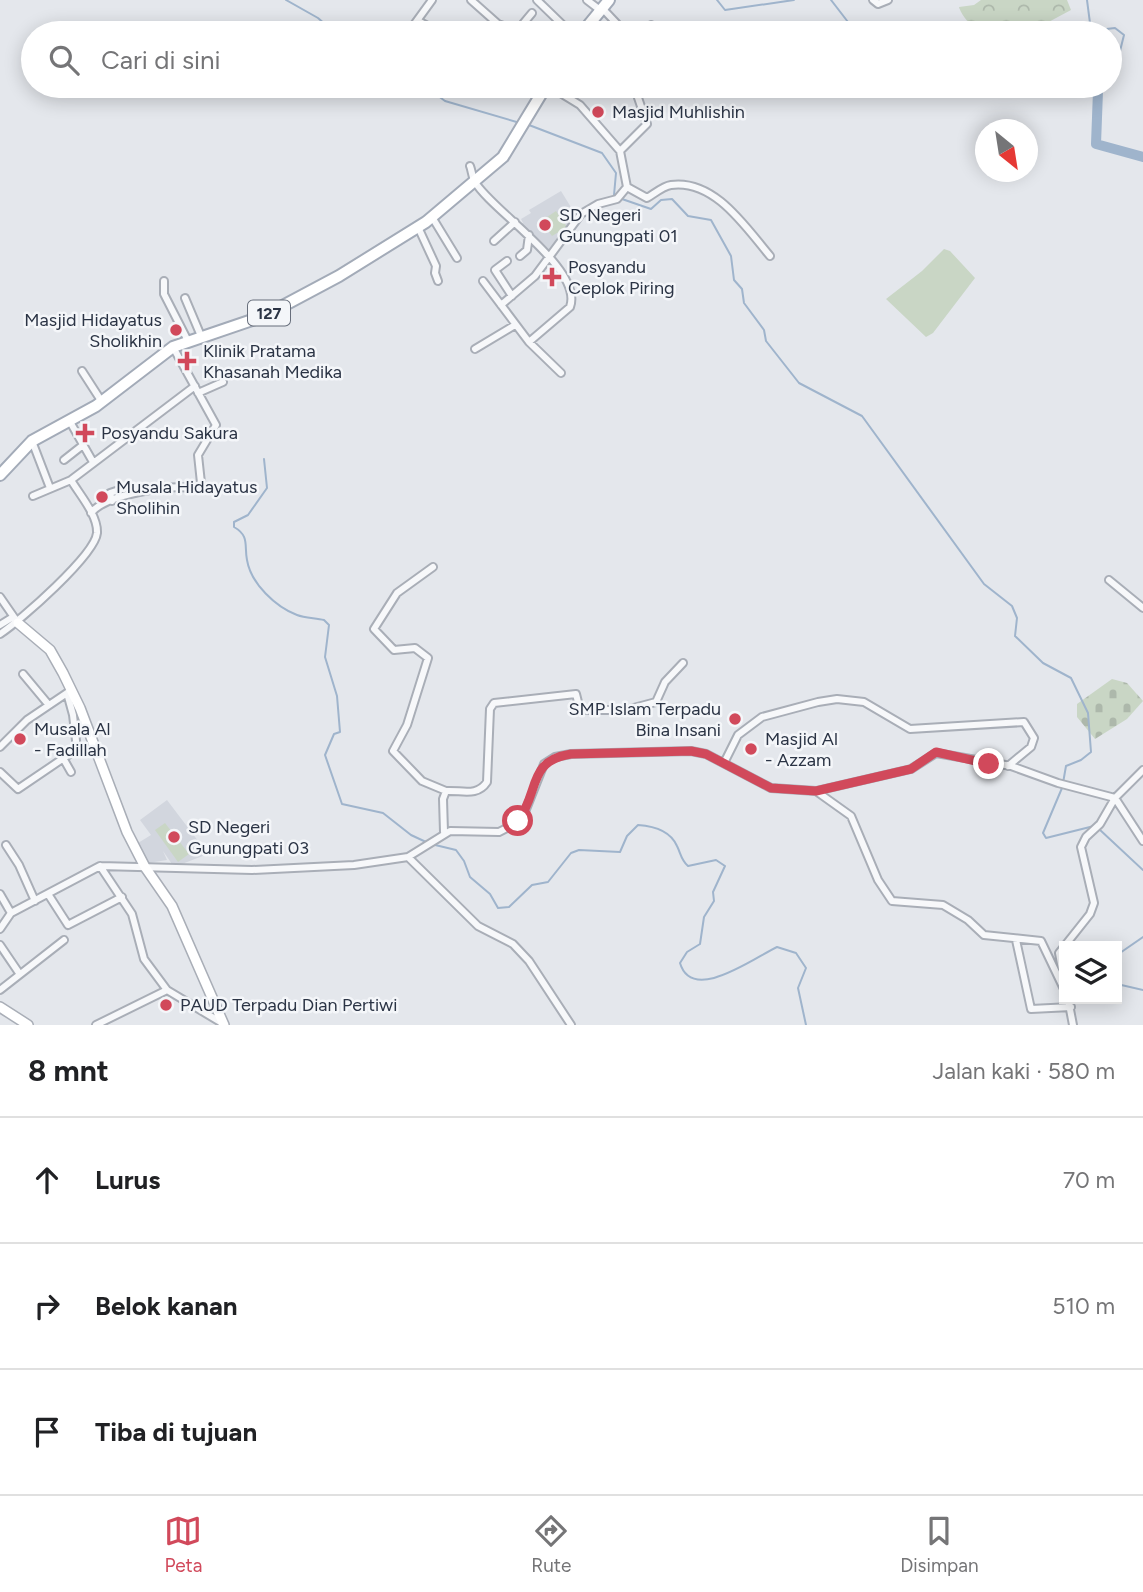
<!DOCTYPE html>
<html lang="id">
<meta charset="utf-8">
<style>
:root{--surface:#fff;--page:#f6f6f6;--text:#202124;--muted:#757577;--line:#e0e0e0;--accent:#d1495b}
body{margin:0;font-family:Figtree,sans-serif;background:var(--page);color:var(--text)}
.controls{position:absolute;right:21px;bottom:21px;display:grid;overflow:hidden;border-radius:0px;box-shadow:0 4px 18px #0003}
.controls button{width:63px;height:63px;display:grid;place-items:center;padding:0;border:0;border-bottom:2px solid var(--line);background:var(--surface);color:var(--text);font:35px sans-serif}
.compass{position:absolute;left:975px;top:119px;width:63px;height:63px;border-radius:50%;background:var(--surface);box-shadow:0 4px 18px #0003;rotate:150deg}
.stop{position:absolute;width:21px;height:21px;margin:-16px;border:5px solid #d1495b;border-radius:50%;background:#fff}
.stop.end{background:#d1495b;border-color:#fff;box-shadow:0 2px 7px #0008}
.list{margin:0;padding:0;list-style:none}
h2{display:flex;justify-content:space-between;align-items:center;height:91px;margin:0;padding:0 28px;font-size:30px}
h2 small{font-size:23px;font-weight:400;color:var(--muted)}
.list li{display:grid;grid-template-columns:46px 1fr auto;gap:21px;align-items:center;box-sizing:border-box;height:126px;padding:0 28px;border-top:2px solid var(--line)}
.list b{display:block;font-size:26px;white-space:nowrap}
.list em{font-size:23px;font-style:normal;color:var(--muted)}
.icon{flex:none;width:38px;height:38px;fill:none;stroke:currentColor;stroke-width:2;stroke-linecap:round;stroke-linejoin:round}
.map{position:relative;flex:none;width:1143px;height:1025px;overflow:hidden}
.search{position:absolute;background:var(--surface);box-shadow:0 4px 18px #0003;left:21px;right:21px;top:21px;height:77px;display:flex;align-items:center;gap:18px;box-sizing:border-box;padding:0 24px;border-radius:38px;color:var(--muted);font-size:26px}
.sheet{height:469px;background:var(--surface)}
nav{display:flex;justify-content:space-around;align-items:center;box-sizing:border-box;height:98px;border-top:2px solid var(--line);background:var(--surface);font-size:19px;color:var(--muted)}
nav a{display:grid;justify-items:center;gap:4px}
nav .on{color:var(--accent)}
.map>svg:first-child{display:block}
.built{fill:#d2d6de}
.forest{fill:url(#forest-crowns)}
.cemetery{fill:url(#cemetery-stones)}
.pitch{fill:#c9d6c5}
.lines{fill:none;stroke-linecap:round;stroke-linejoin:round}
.stream{stroke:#9fb4cc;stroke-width:2}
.river{stroke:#9fb4cc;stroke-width:10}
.street-casing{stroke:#a9aeb7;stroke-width:10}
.secondary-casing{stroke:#a9aeb7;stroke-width:12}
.primary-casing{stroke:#a3abb8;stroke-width:14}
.street{stroke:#f7f8fa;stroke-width:6}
.secondary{stroke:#fff;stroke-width:9}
.primary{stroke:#fff;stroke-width:10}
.route{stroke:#d1495b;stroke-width:9}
.poi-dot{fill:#d1495b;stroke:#f4f6f9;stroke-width:2.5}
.labels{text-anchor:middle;stroke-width:5;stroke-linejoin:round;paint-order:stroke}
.shield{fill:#f4f6f9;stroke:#676e7b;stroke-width:2}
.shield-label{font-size:16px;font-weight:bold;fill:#2b3445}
.poi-label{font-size:18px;fill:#2b3445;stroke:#f4f6f9;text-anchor:start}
</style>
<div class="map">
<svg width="1143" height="1025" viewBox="0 0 1143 1025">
<defs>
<pattern id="forest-crowns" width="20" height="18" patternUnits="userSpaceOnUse" patternTransform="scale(1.75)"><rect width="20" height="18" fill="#c9d6c5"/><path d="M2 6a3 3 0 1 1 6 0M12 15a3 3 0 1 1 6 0" fill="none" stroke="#adb8ab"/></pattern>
<pattern id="cemetery-stones" width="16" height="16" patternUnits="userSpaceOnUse" patternTransform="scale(1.75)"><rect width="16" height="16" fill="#c9d6c5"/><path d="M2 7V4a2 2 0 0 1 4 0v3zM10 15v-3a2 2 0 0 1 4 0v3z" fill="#adb8ab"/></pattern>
</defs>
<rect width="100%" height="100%" fill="#e4e7ec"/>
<path class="built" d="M561,191L577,217L548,256L516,227L523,223L521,219L531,213L529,210Z
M167,800L208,854L174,867L163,851L167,860L148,863L138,843L151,835L140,820Z"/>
<path class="forest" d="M981,0H1067L1071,10L1028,33H974C972,23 962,18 959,7L974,5Z"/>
<path class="cemetery" d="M1112,679L1127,683L1143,701L1127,719L1095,739L1077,717V704Z"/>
<path class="pitch" d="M556,211L567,227L552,236L541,221Z
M944,249L950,251L975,278L933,333L926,337L886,299L922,271Z
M165,823L189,854L178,862L155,830Z"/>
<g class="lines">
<path class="stream" d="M286,0L318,18L335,33
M717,0L725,10L794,0
M831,0L848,22L852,33
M1087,0L1090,23L1098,30L1115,28L1124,35L1116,67L1110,73
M425,86L445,101L520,123
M888,86L894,91L920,86
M1081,86L1098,91L1100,86
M529,125L602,153L616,173L614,195L617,196
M622,199L651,209L661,200L672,199L688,216L711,220L731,256L734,280L742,289L744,303L764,330L766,341L799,383L862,416L984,584L1012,606L1017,618L1015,636L1043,663L1071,678L1088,713L1091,752L1081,760L1066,766L1063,783
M264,459L267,488L248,515L234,522V527C250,536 244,546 247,560C251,584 276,607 297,615C305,618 316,618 324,620L329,625L325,657L337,696L340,732L334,734L325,755L342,804L383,813L411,835L426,842
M1062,788L1043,833L1046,838L1094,826
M1099,829L1143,870
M431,844L456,850L464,861L470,877L490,894L498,908L509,907L532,885L548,882L571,853L579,850L620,852L627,836L638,825C653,826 670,830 677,846C681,854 681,860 688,866L716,860L725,866L713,892L714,901L704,917L700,944L687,952L680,963C692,1004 754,958 777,947L796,953L806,968L798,988L806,1025
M1117,955L1143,937
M1117,984L1143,990"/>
<path class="river" d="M1098,91L1096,144L1143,157"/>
<g class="street-casing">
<path id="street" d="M471,0L498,24L522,33
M537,0L571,33
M587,0L600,10
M873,0L878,4L888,0
M602,8L619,26L621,33
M418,21L441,33
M517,31L532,13
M408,33L432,0
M463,33L464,31
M646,33L651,25
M523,86L539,98
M620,151L647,124L634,86
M470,166C472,171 472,177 475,182C491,210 584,269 570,307L529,342
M627,187L647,198C654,194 663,186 671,185C715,179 746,228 770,256
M432,217L457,258
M418,227L436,266L435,273L438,281
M494,241L515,222
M520,256L527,250L529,235
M507,261L495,270L512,296
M164,281V294L188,341
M483,281L529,342L561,373
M185,298L201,336
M501,305L535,276L581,214L598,204L617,199L627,187L620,151L580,105L549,86
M173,347L216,425L198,455L201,483
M475,349L515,325
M82,371L102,402
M198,393L223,382
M69,420L93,462
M32,441L50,488
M64,460L83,445
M33,496L71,480L195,386
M112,501L110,493L128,487
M91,513C106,494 168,485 192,488
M433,567L397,593L374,629L394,650L415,648L428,658L407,725L393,751L422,781L446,791
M1109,580L1143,608
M0,597L18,623
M0,625L13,617
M0,634C20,621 95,555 97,533C98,515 79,494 71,480
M23,674L48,704
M0,747L27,720L70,691
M63,758L71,772
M724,763L738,735L762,717L818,702L837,699L864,702L910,729L1024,722L1034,738L1031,747L1008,766
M0,772L18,789L77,749L73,715L67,693
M816,791L851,816L878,880L892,901L943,905L968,920L984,935L1041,941L1064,989
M1115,798L1143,841
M444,832L443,799L446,791C462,790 477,797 487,782L490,709L494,703L576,694L579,706L584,710H626L656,702L665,682L683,663
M6,845L19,865L35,901
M408,857L478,926L513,944L529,961L571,1025
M100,866L132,914L144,959L167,990L222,1023
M0,894L11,913
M48,894L68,925L122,897
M0,929L11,913L100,866L252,870L354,865L408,857L450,831L499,832L511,826L525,812L544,764L555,757L571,754L691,751L706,754L771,788L816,791L911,769L936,753L1011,766L1058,783L1115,798
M1016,940L1031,1009L1071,1007
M0,945L19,973
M1064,980L1059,953L1090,914L1094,903L1081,847L1086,837L1100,824L1115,798L1143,770
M0,990L64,940
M1068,999L1073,1025
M96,1025L167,990"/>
</g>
<g class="secondary-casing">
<path id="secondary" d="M18,623L50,650L63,673L80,708L127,832L145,867L172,906L224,1025
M0,1007L28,1025"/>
</g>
<g class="primary-casing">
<path id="primary" d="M582,33L609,0
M0,475L32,441L96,406L173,347L264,316L339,276L426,222L503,157L546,86"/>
</g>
<use href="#street" class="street"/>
<use href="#secondary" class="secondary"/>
<use href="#primary" class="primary"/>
</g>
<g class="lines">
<path class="route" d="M518,821C540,791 527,761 571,754L691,751L706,754L771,788L816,791L911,769L936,752L989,764"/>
</g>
<g class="poi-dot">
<circle cx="598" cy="112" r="7"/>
<circle cx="545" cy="225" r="7"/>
<path d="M548.5 266.5h7v7h7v7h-7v7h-7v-7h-7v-7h7z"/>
<circle cx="176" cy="330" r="7"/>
<path d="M183.5 350.5h7v7h7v7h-7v7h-7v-7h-7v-7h7z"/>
<path d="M81.5 422.5h7v7h7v7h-7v7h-7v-7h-7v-7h7z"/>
<circle cx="102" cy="497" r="7"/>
<circle cx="735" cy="719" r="7"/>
<circle cx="20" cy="739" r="7"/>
<circle cx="751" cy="749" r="7"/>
<circle cx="174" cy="837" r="7"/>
<circle cx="166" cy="1005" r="7"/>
</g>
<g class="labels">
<rect class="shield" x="248" y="300.5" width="42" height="25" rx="5"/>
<g class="shield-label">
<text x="269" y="319">127</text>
</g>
<g class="poi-label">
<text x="612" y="118">Masjid Muhlishin</text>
<text x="559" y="221">SD Negeri<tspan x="559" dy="21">Gunungpati 01</tspan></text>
<text x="568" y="273">Posyandu<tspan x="568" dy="21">Ceplok Piring</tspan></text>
<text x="162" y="326" text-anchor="end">Masjid Hidayatus<tspan x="162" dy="21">Sholikhin</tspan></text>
<text x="203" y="357">Klinik Pratama<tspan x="203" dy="21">Khasanah Medika</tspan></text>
<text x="101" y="439">Posyandu Sakura</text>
<text x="116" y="493">Musala Hidayatus<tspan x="116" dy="21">Sholihin</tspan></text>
<text x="721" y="715" text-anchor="end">SMP Islam Terpadu<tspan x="721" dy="21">Bina Insani</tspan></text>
<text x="34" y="735">Musala Al<tspan x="34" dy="21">- Fadillah</tspan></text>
<text x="765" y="745">Masjid Al<tspan x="765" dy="21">- Azzam</tspan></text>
<text x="188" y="833">SD Negeri<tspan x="188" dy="21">Gunungpati 03</tspan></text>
<text x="180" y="1011">PAUD Terpadu Dian Pertiwi</text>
</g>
</g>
</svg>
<div class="controls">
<button><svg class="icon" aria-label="layers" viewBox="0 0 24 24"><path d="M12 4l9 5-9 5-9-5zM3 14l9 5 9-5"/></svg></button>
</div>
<svg class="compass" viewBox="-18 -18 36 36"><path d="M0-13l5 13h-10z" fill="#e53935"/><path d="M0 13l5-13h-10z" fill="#757577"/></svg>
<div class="stop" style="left:518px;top:821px"></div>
<div class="stop end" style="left:989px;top:764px"></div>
<div class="search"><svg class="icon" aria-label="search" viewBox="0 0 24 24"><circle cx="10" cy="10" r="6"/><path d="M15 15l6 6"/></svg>Cari di sini</div>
</div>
<section class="sheet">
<h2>8 mnt<small>Jalan kaki · 580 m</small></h2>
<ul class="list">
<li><svg class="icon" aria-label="ahead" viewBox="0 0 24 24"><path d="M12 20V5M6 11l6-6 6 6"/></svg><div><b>Lurus</b></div><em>70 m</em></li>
<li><svg class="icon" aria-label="right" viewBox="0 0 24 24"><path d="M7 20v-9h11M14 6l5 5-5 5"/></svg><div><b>Belok kanan</b></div><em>510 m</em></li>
<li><svg class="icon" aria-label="arrive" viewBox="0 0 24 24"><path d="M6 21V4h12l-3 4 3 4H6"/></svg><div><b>Tiba di tujuan</b></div></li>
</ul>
</section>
<nav>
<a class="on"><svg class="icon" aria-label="map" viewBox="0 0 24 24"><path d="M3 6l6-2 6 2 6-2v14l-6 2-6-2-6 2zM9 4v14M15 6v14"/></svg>Peta</a>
<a><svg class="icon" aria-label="directions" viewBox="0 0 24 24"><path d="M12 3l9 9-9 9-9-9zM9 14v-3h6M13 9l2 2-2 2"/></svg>Rute</a>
<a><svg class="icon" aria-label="saved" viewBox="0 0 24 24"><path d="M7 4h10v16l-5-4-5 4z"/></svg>Disimpan</a>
</nav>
